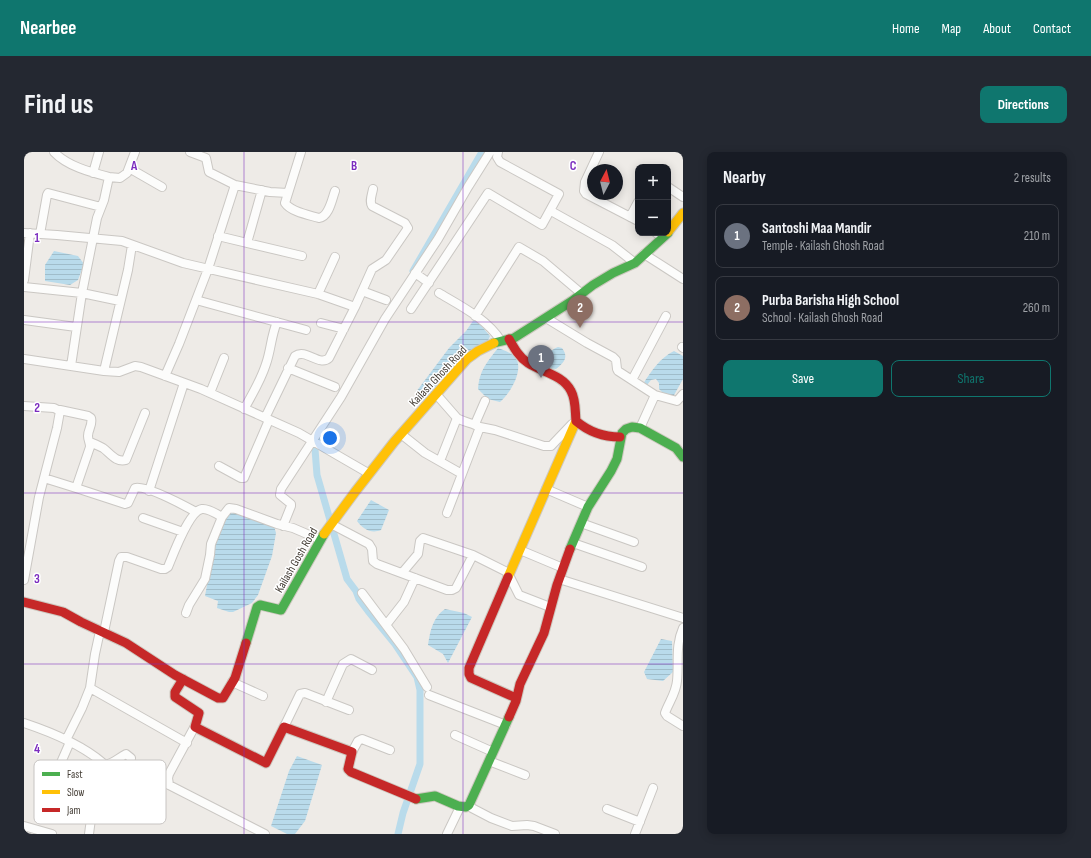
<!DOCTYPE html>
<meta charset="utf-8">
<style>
:root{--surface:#171b24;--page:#242831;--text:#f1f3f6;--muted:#9ea1a6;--line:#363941;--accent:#0f766e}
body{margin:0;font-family:"Sofia Sans Condensed",sans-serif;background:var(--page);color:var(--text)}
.controls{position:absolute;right:12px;top:12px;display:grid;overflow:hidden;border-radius:8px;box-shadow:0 2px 10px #0003}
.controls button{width:36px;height:36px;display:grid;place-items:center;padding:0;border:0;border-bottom:1px solid var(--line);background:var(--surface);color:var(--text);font:20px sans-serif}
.compass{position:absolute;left:563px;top:12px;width:36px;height:36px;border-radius:50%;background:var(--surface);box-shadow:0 2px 10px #0003;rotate:7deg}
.you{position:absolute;left:306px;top:286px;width:14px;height:14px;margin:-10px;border:3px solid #fff;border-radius:50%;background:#1a73e8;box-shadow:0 0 0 6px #1a73e833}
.badge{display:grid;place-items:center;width:26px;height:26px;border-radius:50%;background:var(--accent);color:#fff;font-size:13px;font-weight:700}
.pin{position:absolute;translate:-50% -33px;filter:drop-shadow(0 1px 2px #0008)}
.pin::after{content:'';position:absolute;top:21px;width:14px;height:12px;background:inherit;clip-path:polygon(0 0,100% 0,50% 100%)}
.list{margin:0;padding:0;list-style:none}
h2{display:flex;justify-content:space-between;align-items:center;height:52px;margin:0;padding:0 16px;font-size:17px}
h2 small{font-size:13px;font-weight:400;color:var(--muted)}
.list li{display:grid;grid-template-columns:26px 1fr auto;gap:12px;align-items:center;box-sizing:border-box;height:64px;margin:0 8px 8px;padding:0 8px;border:1px solid var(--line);border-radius:8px}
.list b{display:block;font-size:15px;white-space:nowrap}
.list p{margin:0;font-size:13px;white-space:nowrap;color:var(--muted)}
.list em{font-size:13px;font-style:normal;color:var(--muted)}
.actions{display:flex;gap:8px;padding:12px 16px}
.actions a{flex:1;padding:9px 0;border:1px solid var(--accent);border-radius:8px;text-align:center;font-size:14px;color:var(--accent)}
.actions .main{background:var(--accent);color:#fff}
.map{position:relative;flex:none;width:659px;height:682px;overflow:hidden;border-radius:8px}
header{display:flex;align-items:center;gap:24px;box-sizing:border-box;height:56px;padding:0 20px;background:var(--accent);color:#fff}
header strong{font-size:19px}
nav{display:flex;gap:22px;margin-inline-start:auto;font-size:14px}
.intro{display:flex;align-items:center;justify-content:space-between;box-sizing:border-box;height:96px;padding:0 24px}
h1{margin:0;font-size:28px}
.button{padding:10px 18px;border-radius:8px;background:var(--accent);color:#fff;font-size:14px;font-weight:700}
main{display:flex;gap:24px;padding:0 24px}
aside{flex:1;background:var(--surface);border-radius:8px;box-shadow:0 2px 10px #0003}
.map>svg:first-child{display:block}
.water{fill:url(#water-rules)}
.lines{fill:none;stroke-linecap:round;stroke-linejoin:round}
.canal{stroke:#b9dbeb;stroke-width:7}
.street-casing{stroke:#cac7c3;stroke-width:10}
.fast-casing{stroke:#cdc8bf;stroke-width:11}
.slow-casing{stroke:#cdc8bf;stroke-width:11}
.jam-casing{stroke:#cdc8bf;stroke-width:11}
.street{stroke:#fcfcfb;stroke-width:8}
.fast{stroke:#4caf50;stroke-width:9}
.slow{stroke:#ffc107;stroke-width:9}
.jam{stroke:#c62828;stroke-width:9}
.grid{fill:none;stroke:#7b2cbf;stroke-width:1;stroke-opacity:0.55}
.labels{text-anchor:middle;stroke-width:3;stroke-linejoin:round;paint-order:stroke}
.street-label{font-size:12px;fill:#433c34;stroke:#fff}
.key{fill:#fff;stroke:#c7c4c2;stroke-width:1}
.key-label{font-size:11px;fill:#433c34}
.grid-label{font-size:13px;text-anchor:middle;font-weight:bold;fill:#7b2cbf;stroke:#fff;stroke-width:3;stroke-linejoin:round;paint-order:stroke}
</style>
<header>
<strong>Nearbee</strong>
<nav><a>Home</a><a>Map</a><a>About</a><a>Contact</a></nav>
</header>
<div class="intro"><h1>Find us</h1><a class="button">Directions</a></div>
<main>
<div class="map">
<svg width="659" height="682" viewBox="0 0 659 682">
<defs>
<pattern id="water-rules" width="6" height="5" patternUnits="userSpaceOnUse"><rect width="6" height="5" fill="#b9dbeb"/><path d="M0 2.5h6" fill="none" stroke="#a0bdca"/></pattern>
</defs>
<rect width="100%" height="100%" fill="#eeebe7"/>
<path class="water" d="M30,99L54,104L60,112L54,128L46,133L21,129V113Z
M451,166L466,184L464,189L402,254L392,240L425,196L442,179Z
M534,195L538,196C545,205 540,211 532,217L523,216L520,214C520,206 526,198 534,195Z
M474,196C479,198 486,200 491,205C501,217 486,242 476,250L464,247L454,237C455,219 463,210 474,196Z
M650,199L659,204V227L649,245L639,241L635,237V231L632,227L627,228L623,233L619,232C628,218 636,206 650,199Z
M347,348L365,358L357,378C347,382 339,377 333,369Z
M207,360L250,374L252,381L248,404L234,443L228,451L209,460H205L193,456L194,449L181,444L190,395L199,370Z
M421,457L440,461L448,465L424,511L419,502L404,493C406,479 409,465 421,457Z
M637,487L648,489L649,520L639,529L623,527L620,520Z
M273,604L298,613L281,669L271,682H263L247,674L265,619Z"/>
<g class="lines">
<path class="canal" d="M389,119L458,0
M298,277L291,297L293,323L323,427L332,439L335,447L344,459L371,492L393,525L396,538V612L379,661L374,682"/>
<g class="street-casing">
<path id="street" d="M30,0C43,14 66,20 85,25
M277,0L261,51C267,60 285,63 295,66C305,65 308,47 311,39
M575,0L561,30L560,39L562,42L614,69
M105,16L138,35
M69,21L75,0
M211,33L246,40L264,41
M644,35L659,45
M527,59L588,93L611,111
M606,65L614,50
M0,81L33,83L98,89L159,111L294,142L331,155L305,206C295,215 282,196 271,204L241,266
M632,81L639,85
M16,82L23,43L24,41L77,55
M194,84L278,104
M223,91L238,38
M620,102L659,127
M391,121L405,131
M0,128L6,81
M0,135L58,141L96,149
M338,139L362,148
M415,141C437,154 463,167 477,189
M294,142L311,105
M172,148L282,178
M331,155L348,117L362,108L384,76L381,71L348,54C345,49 348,43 349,37
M387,157L464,41L518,73L535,42L476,10L473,5L474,0
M451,164L495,95L519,109L558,142
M522,166L563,191L589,205L592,208L593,217L594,219L631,243
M0,168L52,175
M297,171L320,177
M658,195L659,196
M0,207L80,219L95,220L111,214L117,215L177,237L275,281L344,321
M47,214L58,141L73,66L80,48L85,25L96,26L103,21L111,0
M264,216L311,235
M80,219L104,118L108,93
M141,224L155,192L184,117L211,33L185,20L182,6L166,0
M608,228L642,164
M186,241L200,206
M0,254L30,256L36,259L33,276L15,345L0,428
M220,257C228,243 237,228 242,212C247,198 247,184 253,170
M451,272L461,249
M456,275L471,278L520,294H527L548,272
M616,276L631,243L653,249L659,242
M377,282L401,301L438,322L456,275C448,271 440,270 433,266L412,242
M66,290C71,292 75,294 79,296C86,301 92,311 102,308L121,261
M416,309L433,266
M195,314L217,326H220L245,268
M20,326L52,336L66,295C66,290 64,288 64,284C64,277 69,273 67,266L64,264L36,258
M52,336L101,352L104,351L111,336C122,333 161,354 172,360
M522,337L564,355
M125,339L160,231
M423,361L438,322
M119,366L159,380
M557,371L610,390
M307,372L345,392L348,397L349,409L353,412L423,438H428L432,436L449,403
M259,374L267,354V352L256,343L257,337L317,245L361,167L414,87L444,35L466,0
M549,391L618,415
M496,398L539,416
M378,421L394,402L396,389L399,386L449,403L485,421
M485,423L495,443L526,455
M535,427L659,466
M338,441L380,497L403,535
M162,461L165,453L181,427L186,403L187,392L198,365
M362,473L380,450L391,426
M659,476C651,494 655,510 653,529C652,541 645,550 641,561L643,564L659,574
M80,480L95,409L97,405H103L137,417H141L144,415C149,403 165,359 178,357C184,356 193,362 198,365L205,356L212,357L253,372L269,376L297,388
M208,530L239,544
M66,536L163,591
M405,543L482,573
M302,550L319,512L327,507L348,518
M0,571C27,580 57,592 79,611L80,617L79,621L59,647L58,651L66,661L67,667L65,682
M260,575L276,542L281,541L325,558
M431,583L469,600
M42,588L58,556L66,536L71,502L76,479
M328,600L334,589L338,587L366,598
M465,609L501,623
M80,613C89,612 94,606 102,602L107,606L106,612L107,615L110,617L145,633L241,682
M145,633L144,626L145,622L171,574
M23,650L28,631L46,590
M444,654L467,666L488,674L503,673L510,674L531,682
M583,657L616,670
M0,674L28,682
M423,682L436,655
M611,682L629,636"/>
</g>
<g class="fast-casing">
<path id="fast" d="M470,191L490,186L548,149L569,133L589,121L611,111L644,81
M546,397L564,355L587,319L593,307L598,281L602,277L608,275L616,276L652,296L659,305
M222,491L233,455L236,453L257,458L300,382
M392,647L411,644L434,654L442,655L445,653L485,565"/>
</g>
<g class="slow-casing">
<path id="slow" d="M644,80L659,61
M300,382L331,340L370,290L443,207L454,199L470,191
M484,425L552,269"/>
</g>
<g class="jam-casing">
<path id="jam" d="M485,187C490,196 495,205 504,211C518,220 539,223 547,239C552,248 551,259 552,269C565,280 579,285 596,285
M484,425L445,516V522L447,526L492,546
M0,450L39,460L57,470L102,491L151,523L194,546H199L211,526L222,491
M159,527L151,540V545L175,561L171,575L242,611L260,575L328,600L324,617L327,620L392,647
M485,565L492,549L496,532L520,481L533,433L546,397"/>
</g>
<use href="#street" class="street"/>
<use href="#fast" class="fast"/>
<use href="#slow" class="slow"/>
<use href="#jam" class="jam"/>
</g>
<path class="grid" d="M220,0V682M439,0V682M0,170H659M0,341H659M0,512H659"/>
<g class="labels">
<g class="street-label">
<text transform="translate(414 224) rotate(-47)" y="4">Kailash Ghosh Road</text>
<text transform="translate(272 408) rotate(-60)" y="4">Kailash Gosh Road</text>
</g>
</g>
<rect x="10" y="608" width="132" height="64" rx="6" class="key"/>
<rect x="18" y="620" width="18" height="4" fill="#4caf50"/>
<rect x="18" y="638" width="18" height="4" fill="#ffc107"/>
<rect x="18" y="656" width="18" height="4" fill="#c62828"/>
<g class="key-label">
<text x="43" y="626">Fast</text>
<text x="43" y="644">Slow</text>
<text x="43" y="662">Jam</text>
</g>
<g class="grid-label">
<text x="110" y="18">A</text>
<text x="330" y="18">B</text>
<text x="549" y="18">C</text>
<text x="13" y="90">1</text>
<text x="13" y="260">2</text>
<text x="13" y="431">3</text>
<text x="13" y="601">4</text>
</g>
</svg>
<div class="controls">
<button>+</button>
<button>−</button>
</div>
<svg class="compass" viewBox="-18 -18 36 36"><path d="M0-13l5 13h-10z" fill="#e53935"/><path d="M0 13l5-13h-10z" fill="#9ea1a6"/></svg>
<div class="you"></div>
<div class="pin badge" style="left:517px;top:226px;background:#6b7280">1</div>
<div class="pin badge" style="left:556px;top:176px;background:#8d6e63">2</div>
</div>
<aside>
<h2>Nearby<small>2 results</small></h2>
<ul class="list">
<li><span class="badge" style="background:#6b7280">1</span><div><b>Santoshi Maa Mandir</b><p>Temple · Kailash Ghosh Road</p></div><em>210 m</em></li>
<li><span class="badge" style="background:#8d6e63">2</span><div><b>Purba Barisha High School</b><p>School · Kailash Ghosh Road</p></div><em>260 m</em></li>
</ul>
<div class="actions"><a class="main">Save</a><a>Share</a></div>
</aside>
</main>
